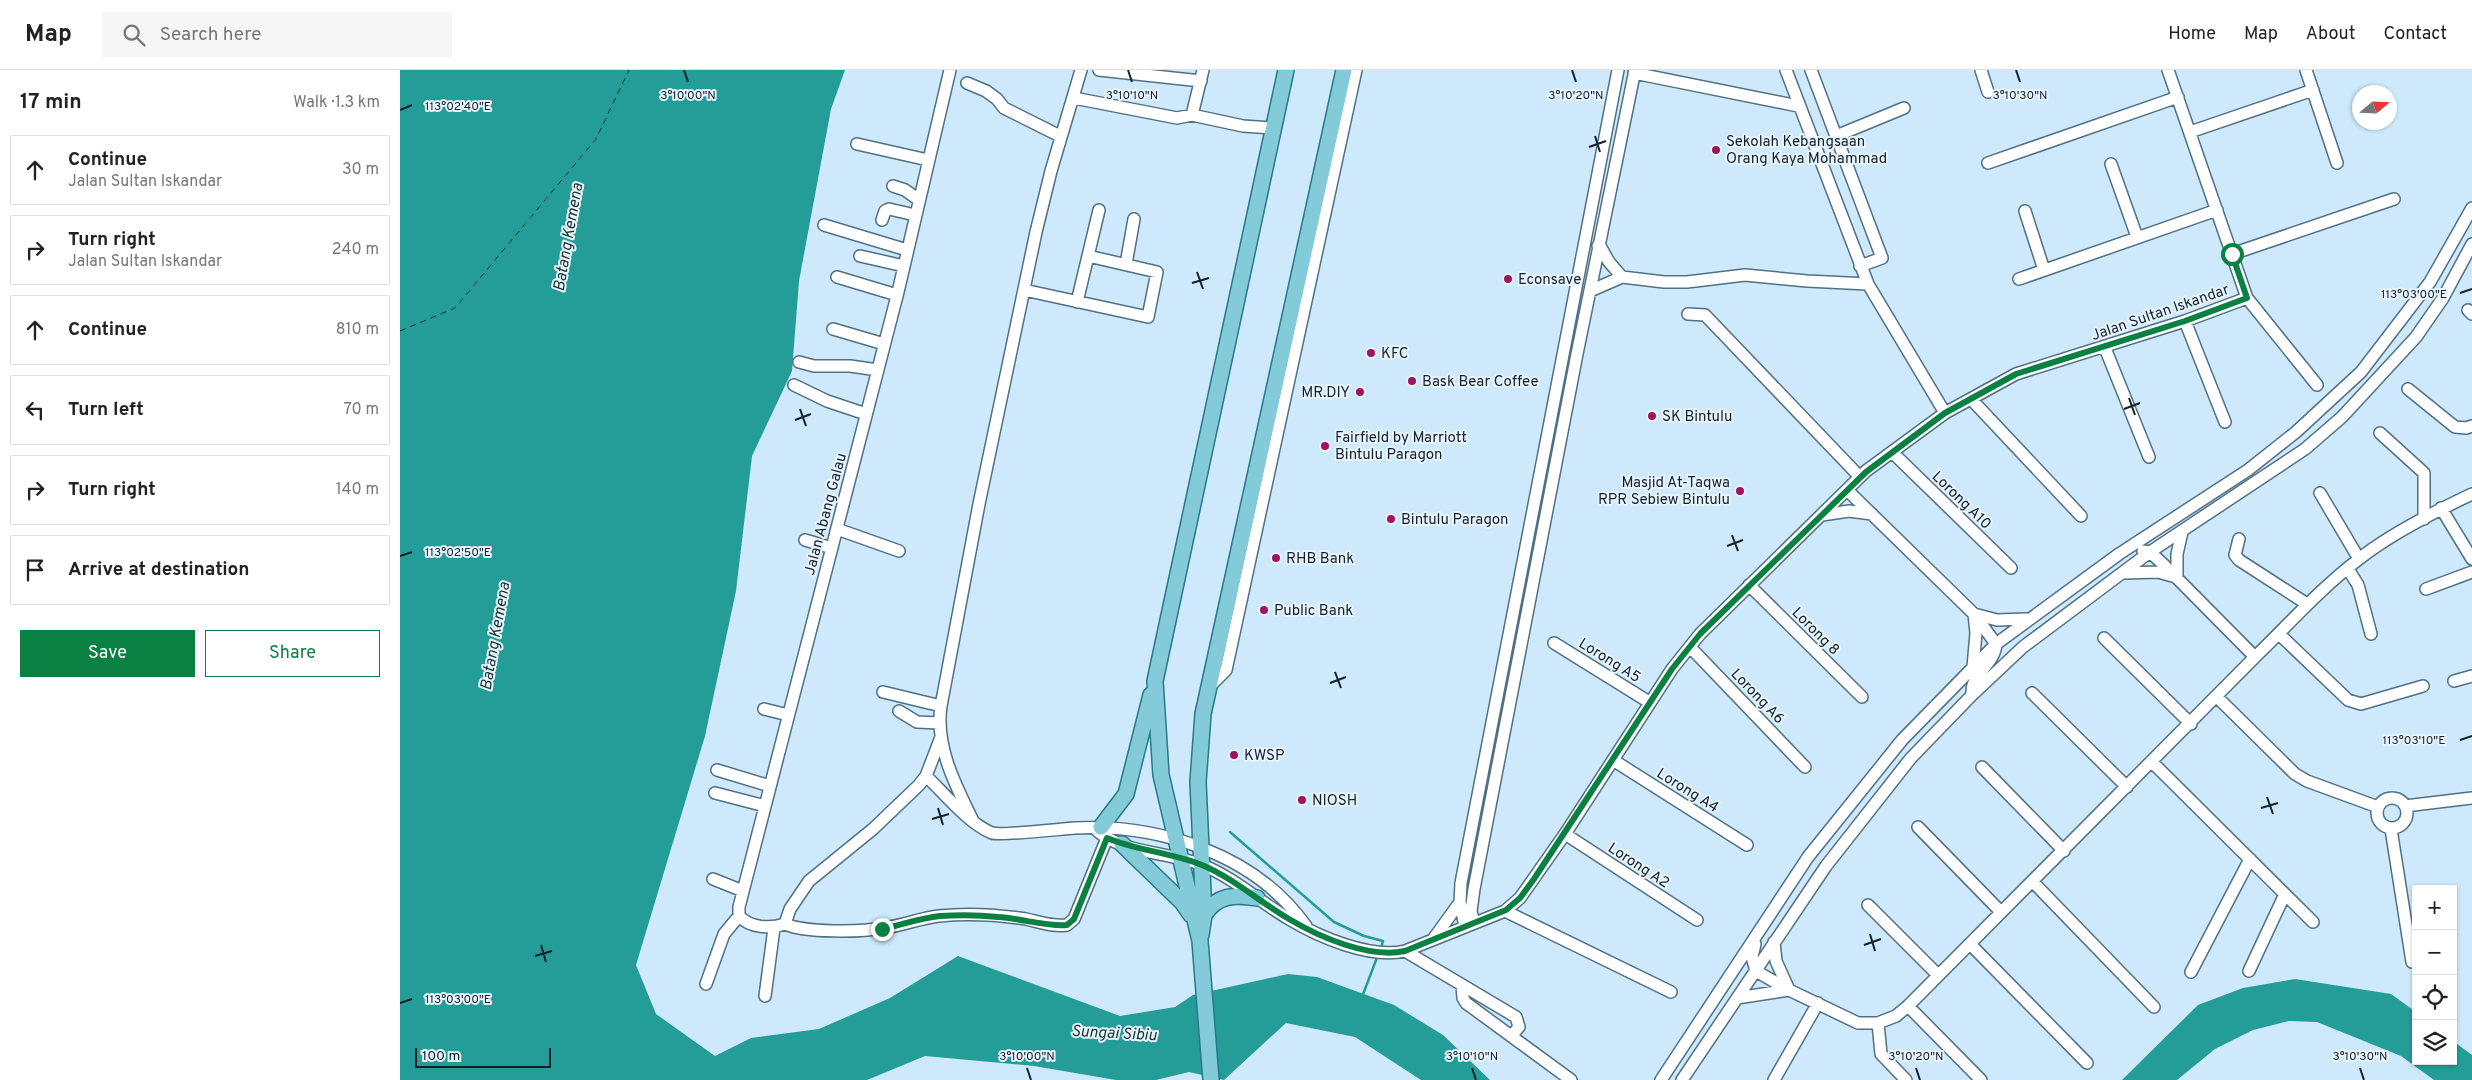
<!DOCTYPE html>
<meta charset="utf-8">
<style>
:root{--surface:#fff;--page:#f6f6f6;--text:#222;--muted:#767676;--line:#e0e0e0;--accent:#0b8043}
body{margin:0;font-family:Overpass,sans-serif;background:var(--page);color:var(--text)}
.controls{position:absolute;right:15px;bottom:15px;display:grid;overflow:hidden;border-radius:0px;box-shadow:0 1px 4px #0004}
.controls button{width:45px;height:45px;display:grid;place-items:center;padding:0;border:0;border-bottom:1px solid var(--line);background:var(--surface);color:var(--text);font:25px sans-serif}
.compass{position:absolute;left:1952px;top:15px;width:45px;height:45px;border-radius:50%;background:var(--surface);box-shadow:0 1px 4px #0004;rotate:71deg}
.scale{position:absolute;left:15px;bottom:12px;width:136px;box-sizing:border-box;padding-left:5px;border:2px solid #142129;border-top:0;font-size:14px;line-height:18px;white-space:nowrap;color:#142129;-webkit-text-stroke:4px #e7f4fd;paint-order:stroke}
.stop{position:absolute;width:15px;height:15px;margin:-11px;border:4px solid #0b8043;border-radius:50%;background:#fff}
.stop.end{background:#0b8043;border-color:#fff;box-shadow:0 1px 5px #0008}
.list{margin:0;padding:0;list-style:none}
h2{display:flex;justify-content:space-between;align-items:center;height:65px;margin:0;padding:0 20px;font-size:21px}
h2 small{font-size:16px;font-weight:400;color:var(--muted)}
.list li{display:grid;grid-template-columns:32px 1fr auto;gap:15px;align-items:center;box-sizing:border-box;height:70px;margin:0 10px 10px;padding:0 10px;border:1px solid var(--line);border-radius:0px}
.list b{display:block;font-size:19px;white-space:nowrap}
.list p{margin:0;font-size:16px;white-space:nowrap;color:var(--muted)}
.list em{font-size:16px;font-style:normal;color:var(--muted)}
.actions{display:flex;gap:10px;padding:15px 20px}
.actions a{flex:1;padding:11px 0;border:1px solid var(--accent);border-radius:0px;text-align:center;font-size:18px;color:var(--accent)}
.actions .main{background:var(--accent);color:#fff}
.icon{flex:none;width:28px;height:28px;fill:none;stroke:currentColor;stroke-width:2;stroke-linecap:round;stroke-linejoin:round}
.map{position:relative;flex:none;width:2072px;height:1010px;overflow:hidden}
header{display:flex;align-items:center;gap:30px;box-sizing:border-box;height:70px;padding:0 25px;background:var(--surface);border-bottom:1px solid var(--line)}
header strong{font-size:24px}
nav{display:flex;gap:28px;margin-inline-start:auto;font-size:18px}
.search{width:350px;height:45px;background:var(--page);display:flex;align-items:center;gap:12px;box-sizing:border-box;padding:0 18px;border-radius:0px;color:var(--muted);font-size:19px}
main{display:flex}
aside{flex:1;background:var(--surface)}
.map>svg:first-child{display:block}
.water{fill:#249c97}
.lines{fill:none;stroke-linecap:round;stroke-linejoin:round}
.stream{stroke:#249c97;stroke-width:2.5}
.ferry{stroke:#193130;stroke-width:1;stroke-dasharray:6 5;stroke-linecap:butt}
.minor-casing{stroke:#517084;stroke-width:14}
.major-casing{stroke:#28798a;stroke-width:18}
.minor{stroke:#fff;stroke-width:11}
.major{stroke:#84cbd9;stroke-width:15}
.route{stroke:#0b8043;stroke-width:6}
.ticks{fill:none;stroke:#142129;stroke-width:2}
.poi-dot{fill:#9f135f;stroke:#e7f4fd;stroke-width:2}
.labels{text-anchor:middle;stroke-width:4;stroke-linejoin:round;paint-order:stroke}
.poi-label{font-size:15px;fill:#142129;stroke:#e7f4fd;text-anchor:start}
.street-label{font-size:15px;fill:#142129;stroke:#e7f4fd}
.water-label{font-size:16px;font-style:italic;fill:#193130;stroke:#e7f4fd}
.ticks-label{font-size:12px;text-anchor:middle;fill:#142129;stroke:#e7f4fd;stroke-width:4;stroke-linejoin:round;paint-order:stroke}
</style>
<header>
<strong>Map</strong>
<div class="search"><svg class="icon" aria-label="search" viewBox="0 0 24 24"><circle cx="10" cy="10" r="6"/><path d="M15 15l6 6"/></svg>Search here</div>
<nav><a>Home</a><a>Map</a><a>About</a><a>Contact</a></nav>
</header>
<main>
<aside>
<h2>17 min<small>Walk · 1.3 km</small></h2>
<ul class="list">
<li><svg class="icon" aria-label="ahead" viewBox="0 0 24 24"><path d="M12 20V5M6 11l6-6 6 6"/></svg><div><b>Continue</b><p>Jalan Sultan Iskandar</p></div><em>30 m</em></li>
<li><svg class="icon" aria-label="right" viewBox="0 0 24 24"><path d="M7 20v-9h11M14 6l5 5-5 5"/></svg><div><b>Turn right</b><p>Jalan Sultan Iskandar</p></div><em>240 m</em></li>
<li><svg class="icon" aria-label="ahead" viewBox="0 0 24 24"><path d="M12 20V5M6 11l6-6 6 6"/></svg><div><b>Continue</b></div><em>810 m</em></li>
<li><svg class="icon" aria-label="left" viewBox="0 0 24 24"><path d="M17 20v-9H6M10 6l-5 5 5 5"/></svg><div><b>Turn left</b></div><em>70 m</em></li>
<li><svg class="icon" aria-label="right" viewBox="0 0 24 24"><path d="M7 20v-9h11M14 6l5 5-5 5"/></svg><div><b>Turn right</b></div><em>140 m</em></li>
<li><svg class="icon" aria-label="arrive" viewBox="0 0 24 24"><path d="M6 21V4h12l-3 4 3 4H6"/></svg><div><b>Arrive at destination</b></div></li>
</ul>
<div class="actions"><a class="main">Save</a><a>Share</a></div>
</aside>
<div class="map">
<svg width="2072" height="1010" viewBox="0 0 2072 1010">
<rect width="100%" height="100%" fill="#cee9fb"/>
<path class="water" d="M0,0H445L431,39L399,211L392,301L352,386L336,521L305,666L236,895L256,944L315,986L351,968L419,959L490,928L558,886L720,946L775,937L793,925L888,904L917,907L994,935L1043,965L1090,1010H1021L955,967L886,953L824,1010L789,1002L756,1010H716L634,996L525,986L467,1010H0Z
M1895,909L1991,924L2016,942V991H2053V971L2072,985V1010H2034L2001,986L1917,952L1889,951L1853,960L1815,979L1777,1010H1722L1798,935L1843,918Z"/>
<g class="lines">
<path class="stream" d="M830,762L934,852L964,866L983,871L981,878
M962,927L978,885"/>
<path class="ferry" d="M0,261L55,238L196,69L229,0"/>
<g class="minor-casing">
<path id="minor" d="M699,0L801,11
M1411,0L1482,188L1460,196
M1581,0L1588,22
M1768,0L1847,228L1917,315
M1906,0L1937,93
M1234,3L1398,36
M567,13L586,21L597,29L604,38L660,66
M674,28L777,48L792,45L843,56L873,58
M792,45L803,0
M1790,62L1913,20
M1436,66L1504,38
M457,74L528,90
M1588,93L1778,27
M1711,94L1737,167
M493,116L505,120L519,130
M1625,141L1644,200
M482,150L485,141L489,139L515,145
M424,155L507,180
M1198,176H1200L1209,192L1222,207
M1832,184L1994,129
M460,186L504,196
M726,194L734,149
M437,207L497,225
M1619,209L1817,140
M624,220L748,247L757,202L688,186
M1190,221L1222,207L1264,212H1287L1345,205L1407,211L1468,214
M677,232L699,140
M2068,240L2072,244
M1288,244L1305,245L1460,407
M1785,251L1825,352
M433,259L484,274
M1705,278L1749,387
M399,292L414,296H450L478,300
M394,315L427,331L466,344
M2008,319L2055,357L2066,358L2072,356
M1571,329L1681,446
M1545,343L1616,304L1785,251L1847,228
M1980,363L2024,403V449
M1493,383L1611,498
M1447,420L1574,544L1596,574C1595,594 1571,604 1572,623
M1920,423L1959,489
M2041,438L2072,489
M1422,445L1449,441L1472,444
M437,459L499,481
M1839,469L1835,485L1839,490L1907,534
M405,470L432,478
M1743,481L1750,482L1764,495L1855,587C1889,554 1921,518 1959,489C1989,465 2036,441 2072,424
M1948,499L1958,515L1971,564
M1723,503L1758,502L1776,507
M1777,507V484L1782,462
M1349,515L1462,627
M2026,519L2072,502
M1574,544L1597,550L1626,549
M1879,564L1948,630L1961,634L2023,616
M1704,568L1791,654
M1154,573L1249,632
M1290,577L1405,697
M1573,597L1576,563L1574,544
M2054,611L2072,606
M810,616L826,600L956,0
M483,622L541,636
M1632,623L1727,717
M1817,627L1895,704L1907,711L1978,737
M364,639L388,645
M499,641L517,652L540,653
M541,667L526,706L519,715L473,759L409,811L390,839L385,854C405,863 461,862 483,858C502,856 520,848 539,846C567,843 599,845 626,849C640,852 653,857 667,855L674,849L707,768
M1213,690L1347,775
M1752,692L1913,852
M1582,697L1664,781
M317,700L370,716
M526,706C544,723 569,754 592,763C601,766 660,759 675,758C760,754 855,784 906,856
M315,723L365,736
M1977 743a15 15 0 1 1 30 0a15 15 0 1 1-30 0Z
M2005,736L2072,728
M573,751C556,716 535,677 541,636L579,434L636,162L651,101L681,0
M1518,757L1601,842
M694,758C722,785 768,781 802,795C833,807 860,832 889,849C919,867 970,889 1005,881L1105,841L1120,828L1165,764L1272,599L1300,564L1466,401L1545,343L1468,214L1386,0
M1991,759L2012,892
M1165,764L1297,850
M313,809L343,821
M1633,812L1754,937
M1468,835L1538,905
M1105,841L1271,922
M1074,853L1071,841L1074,819L1177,284L1235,0
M385,854C370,859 350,858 339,846V837L498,222L550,0
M1065,857L1060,832L1061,813L1218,0
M1034,868L1060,832
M1374,872L1376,891L1389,920
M1355,874L1352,887L1356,901L1389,920L1458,953H1478L1496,946L1508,936L1855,587
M1570,874L1687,993
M1005,881L1116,947L1119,957L1112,965
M1849,901L1885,824
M1791,902L1850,789
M306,914L324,864L339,846
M1062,916L1063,928L1066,933L1171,1010
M365,926L374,858
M1337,928L1389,920
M1508,936L1581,1010
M1478,953L1481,984L1506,1010
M1261,1010L1408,787L1502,670L1596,574L1719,484L1848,400L1896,362L1961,302L2030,212L2072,138
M1282,1010L1426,796L1511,688L1572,625L1623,577L1750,482L1905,379L1942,347L2016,267L2043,228L2072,174
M1374,1010L1418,933"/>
</g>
<g class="major-casing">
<path id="major" d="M701,757L726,724L751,625
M722,774L782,832L791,845
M804,845C817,825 834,824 857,828
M801,865L804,845L798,712L803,644L944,0
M811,1010L800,871L761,705L755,611L886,0"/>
</g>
<use href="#minor" class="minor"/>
<use href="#major" class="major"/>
</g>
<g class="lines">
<path class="route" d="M482,859C501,855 520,848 540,846C559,845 579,845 598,847C620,848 647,857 667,855L674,849L707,768C737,781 771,782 802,795C833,808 860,832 889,849C919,867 970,889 1005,881L1106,840L1120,828L1134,809L1272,599L1300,564L1466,402L1545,343L1616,304L1785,251L1847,228L1832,184"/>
</g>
<path class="ticks" d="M284,0L288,12M728,0L732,12M1172,0L1176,12M1616,0L1620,12M0,40L12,35M1195,66L1200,82M1189,77L1206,71M797,202L803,219M792,213L809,208M2060,223L2072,219M1729,328L1735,345M400,339L406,356M1724,339L1740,333M395,350L411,344M1332,465L1338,481M1327,476L1343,470M0,486L12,482M935,602L941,618M930,613L946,607M2060,670L2072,666M1867,727L1873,744M538,738L543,755M1861,738L1878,733M532,749L549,744M1470,864L1475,881M141,875L146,892M1464,875L1481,869M135,886L152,881M0,933L12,929M627,998L631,1010M1072,998L1076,1010M1516,998L1520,1010M1960,998L1964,1010"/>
<g class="poi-dot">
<circle cx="1316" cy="80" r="5"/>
<circle cx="1108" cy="209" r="5"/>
<circle cx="971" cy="283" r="5"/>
<circle cx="1012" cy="311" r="5"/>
<circle cx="960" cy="322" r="5"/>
<circle cx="1252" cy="346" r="5"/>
<circle cx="925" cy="376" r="5"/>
<circle cx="1340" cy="421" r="5"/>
<circle cx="991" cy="449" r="5"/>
<circle cx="876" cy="488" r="5"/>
<circle cx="864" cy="540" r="5"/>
<circle cx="834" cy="685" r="5"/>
<circle cx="902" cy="730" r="5"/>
</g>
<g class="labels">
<g class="poi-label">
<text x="1326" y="76">Sekolah Kebangsaan<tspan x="1326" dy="17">Orang Kaya Mohammad</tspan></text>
<text x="1118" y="214">Econsave</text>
<text x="981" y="288">KFC</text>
<text x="1022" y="316">Bask Bear Coffee</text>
<text x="950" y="327" text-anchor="end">MR.DIY</text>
<text x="1262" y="351">SK Bintulu</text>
<text x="935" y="372">Fairfield by Marriott<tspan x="935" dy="17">Bintulu Paragon</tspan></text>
<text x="1330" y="417" text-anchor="end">Masjid At-Taqwa<tspan x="1330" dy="17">RPR Sebiew Bintulu</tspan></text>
<text x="1001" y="454">Bintulu Paragon</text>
<text x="886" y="493">RHB Bank</text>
<text x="874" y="545">Public Bank</text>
<text x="844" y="690">KWSP</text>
<text x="912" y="735">NIOSH</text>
</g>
<g class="street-label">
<text transform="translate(1760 242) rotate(-19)" y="5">Jalan Sultan Iskandar</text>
<text transform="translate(1562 430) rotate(44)" y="5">Lorong A10</text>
<text transform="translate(425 444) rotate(-75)" y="5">Jalan Abang Galau</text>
<text transform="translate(1416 561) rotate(45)" y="5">Lorong 8</text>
<text transform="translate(1210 590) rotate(32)" y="5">Lorong A5</text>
<text transform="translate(1358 626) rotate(46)" y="5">Lorong A6</text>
<text transform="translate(1288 720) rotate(32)" y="5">Lorong A4</text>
<text transform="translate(1239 795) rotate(33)" y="5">Lorong A2</text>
</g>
<g class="water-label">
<text transform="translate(167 167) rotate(-80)" y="6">Batang Kemena</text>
<text transform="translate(94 566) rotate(-80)" y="6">Batang Kemena</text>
<text transform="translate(714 962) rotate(3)" y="6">Sungai Sibiu</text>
</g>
</g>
<g class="ticks-label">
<text x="288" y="29">3°10'00"N</text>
<text x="732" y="29">3°10'10"N</text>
<text x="1176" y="29">3°10'20"N</text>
<text x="1620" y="29">3°10'30"N</text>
<text x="58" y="40">113°02'40"E</text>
<text x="2014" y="228">113°03'00"E</text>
<text x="58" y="486">113°02'50"E</text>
<text x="2014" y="674">113°03'10"E</text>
<text x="58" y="933">113°03'00"E</text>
<text x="627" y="990">3°10'00"N</text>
<text x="1072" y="990">3°10'10"N</text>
<text x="1516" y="990">3°10'20"N</text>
<text x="1960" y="990">3°10'30"N</text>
</g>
</svg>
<div class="controls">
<button>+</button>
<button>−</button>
<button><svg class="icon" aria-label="locate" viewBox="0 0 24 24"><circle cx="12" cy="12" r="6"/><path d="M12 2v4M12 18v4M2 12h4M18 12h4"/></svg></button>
<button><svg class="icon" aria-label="layers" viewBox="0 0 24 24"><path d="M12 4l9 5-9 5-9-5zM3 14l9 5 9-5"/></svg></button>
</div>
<svg class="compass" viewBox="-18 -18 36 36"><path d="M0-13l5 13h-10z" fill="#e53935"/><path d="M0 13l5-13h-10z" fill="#767676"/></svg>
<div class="scale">100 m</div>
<div class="stop" style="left:1832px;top:184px"></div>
<div class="stop end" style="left:482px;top:859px"></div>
</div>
</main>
